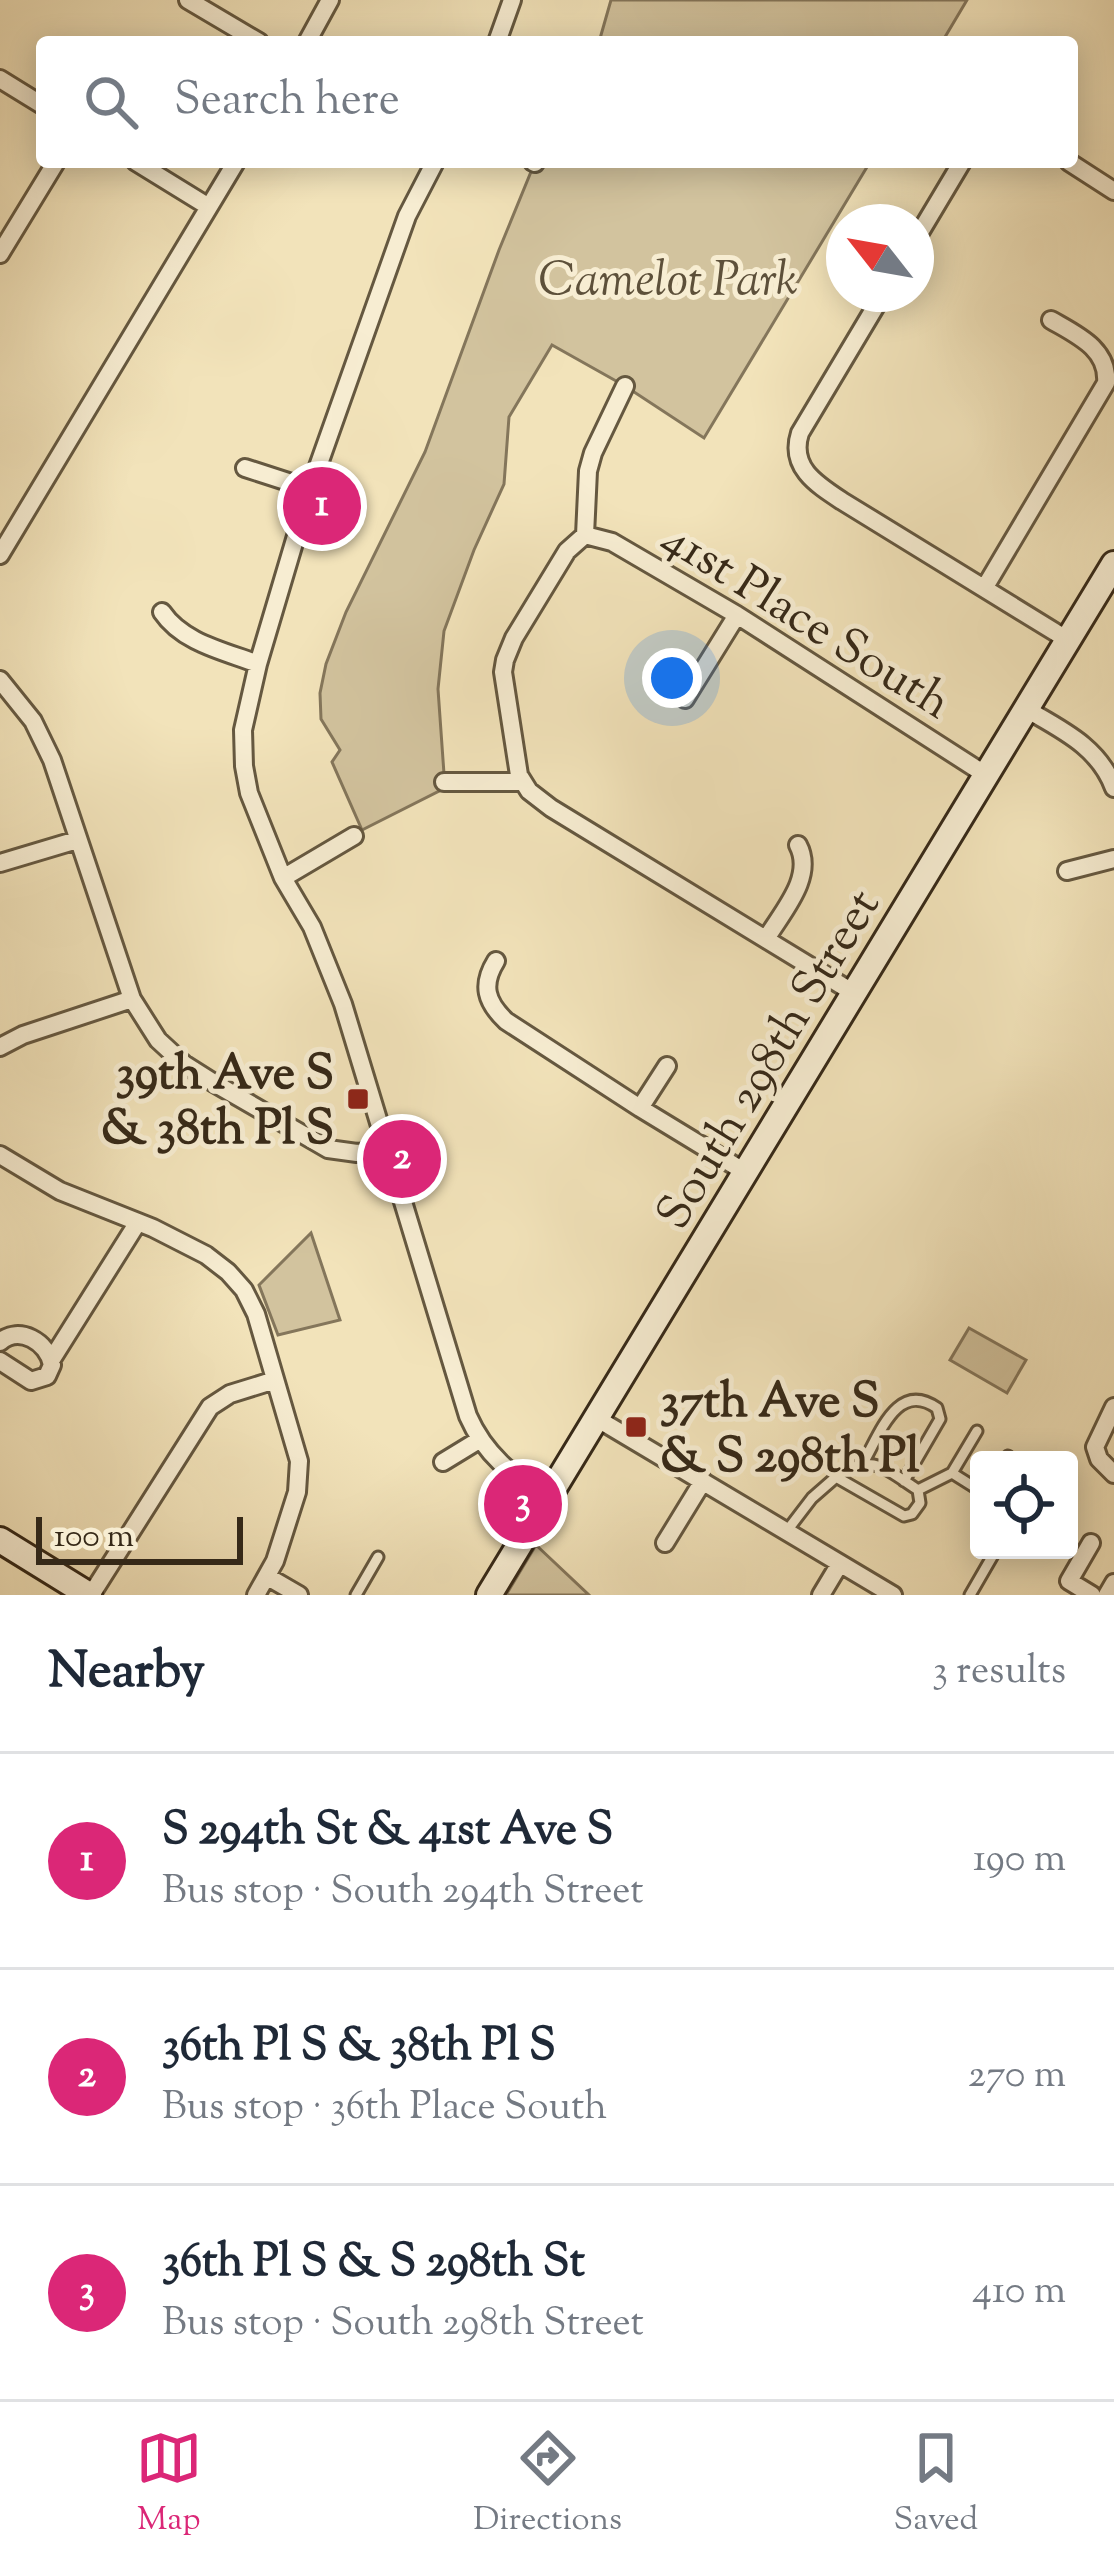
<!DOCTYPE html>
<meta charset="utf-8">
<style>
:root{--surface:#fff;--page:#f6f6f7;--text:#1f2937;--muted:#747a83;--line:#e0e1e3;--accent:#db2777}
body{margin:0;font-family:"Sorts Mill Goudy",serif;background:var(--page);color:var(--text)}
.controls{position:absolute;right:36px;bottom:36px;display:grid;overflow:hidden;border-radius:12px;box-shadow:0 6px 30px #0003}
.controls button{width:108px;height:108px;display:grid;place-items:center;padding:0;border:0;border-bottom:3px solid var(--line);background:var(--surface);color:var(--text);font:60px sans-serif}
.compass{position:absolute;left:826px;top:204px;width:108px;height:108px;border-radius:50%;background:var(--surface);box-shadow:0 6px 30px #0003;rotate:301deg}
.scale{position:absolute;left:36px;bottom:30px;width:207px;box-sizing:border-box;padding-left:12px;border:6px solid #362918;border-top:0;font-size:33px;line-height:42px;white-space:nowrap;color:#362918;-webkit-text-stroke:9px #f7edd2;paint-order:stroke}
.you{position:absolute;left:672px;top:678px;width:42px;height:42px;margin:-30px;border:9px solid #fff;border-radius:50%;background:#1a73e8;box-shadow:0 0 0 18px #1a73e833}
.badge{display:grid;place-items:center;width:78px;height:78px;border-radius:50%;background:var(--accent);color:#fff;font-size:39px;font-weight:700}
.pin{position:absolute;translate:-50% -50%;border:6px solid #fff;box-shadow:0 3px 12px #0006}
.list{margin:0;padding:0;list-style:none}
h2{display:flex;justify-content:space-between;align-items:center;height:156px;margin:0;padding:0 48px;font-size:51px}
h2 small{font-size:39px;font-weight:400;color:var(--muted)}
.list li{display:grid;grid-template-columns:78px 1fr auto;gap:36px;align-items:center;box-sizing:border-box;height:216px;padding:0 48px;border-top:3px solid var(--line)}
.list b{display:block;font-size:45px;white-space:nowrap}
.list p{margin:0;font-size:39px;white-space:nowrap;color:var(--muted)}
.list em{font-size:39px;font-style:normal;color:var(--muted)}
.icon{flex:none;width:66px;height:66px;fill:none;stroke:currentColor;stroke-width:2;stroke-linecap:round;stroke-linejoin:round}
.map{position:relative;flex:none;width:1114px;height:1595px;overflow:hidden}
.search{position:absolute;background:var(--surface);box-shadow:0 6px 30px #0003;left:36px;right:36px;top:36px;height:132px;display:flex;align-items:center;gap:30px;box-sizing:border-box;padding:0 42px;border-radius:12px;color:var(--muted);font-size:45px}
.sheet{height:804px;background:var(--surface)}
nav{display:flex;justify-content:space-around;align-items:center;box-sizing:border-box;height:168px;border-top:3px solid var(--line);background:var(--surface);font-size:33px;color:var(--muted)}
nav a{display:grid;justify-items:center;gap:6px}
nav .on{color:var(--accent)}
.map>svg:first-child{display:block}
.green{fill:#d2c39e;stroke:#84765b;stroke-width:3}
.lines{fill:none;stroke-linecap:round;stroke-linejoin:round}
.lane-casing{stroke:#655840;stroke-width:15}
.street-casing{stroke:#655840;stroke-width:22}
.secondary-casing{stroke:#362918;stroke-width:30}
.lane{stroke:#f7edd2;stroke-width:9}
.street{stroke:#f7edd2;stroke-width:16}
.secondary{stroke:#f7edd2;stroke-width:24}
.poi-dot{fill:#8f2418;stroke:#f7edd2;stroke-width:4.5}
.labels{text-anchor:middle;stroke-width:10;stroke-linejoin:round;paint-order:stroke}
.park-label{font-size:48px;font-style:italic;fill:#5d503a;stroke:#f7edd2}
.street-label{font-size:48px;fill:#362918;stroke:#f7edd2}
.poi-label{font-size:48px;font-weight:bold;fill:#362918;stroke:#f7edd2;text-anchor:end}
</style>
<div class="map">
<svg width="1114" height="1595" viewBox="0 0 1114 1595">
<rect width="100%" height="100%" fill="#f2e3ba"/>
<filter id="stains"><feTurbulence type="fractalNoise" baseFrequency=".00167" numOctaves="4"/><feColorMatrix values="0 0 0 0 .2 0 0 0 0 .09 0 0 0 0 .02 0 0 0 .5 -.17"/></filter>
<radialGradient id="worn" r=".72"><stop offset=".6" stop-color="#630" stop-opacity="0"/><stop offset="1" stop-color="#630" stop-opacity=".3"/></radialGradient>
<path class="green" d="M611,0H967L942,42H599Z
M535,162H870L704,438L625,386L552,345L509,417L504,484L474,550L444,631L438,689L445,788L362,830L332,762L340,750L321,719L320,693L326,664L346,612L425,452L499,250Z
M311,1233L340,1320L278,1335L259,1285Z
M969,1328L1026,1360L1007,1393L950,1360Z
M536,1545L589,1595H506Z"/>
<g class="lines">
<g class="lane-casing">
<path id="lane" d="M977,1431L952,1473L979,1490
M1005,1460L1008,1456L1012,1460
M863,1463C880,1434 897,1380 937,1408L940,1419L904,1481
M918,1490L952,1473
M786,1532L812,1498L836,1477L904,1516L912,1514L920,1503L918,1490C887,1470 870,1451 836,1477
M356,1595L378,1557
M970,1595L996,1550"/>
</g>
<g class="street-casing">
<path id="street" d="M188,0L259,42
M307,42L330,0
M497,42L512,0
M0,79L42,105
M136,162L209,207
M435,162L407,216L310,489L258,664L243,730L244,766L249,793L283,878L312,927L343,1004L468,1416C485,1455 513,1476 547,1498
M533,162L535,163
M1069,162L1114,191
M916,239L962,162
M0,254L56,162
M883,294L800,433C789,467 816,484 842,501L1068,640
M625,386L593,453L588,471L585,535L567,551L514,638L505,660L503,672L519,775L529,791L551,808L854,993
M245,468L310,489
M585,535L612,542L737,615L986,775
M0,555L236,162
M985,587L1106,383C1109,349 1077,335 1051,320
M162,612C183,643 224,651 258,664
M0,680L33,721L52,760L132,999L158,1040L184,1064L214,1083L328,1149L357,1153L386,1150
M685,699L737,615
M1026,709C1062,730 1099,747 1114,788
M444,782H523
M0,863L77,840
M1067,871L1114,859
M283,878L354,836
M766,939C782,912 815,877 798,845
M496,961C481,985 486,1002 506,1021L640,1108L745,1172
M0,1047L23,1035L132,999
M640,1108L667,1066
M0,1155L60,1191L153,1228L206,1255L228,1272L244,1290L256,1314L299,1461L297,1492L275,1561L256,1595
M0,1342C19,1325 48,1342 52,1365L47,1376L31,1381L0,1361
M52,1359L138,1222
M1114,1407L1095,1447L1099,1459L1114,1474
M596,1418L893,1595
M443,1462L479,1440
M665,1543L703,1481
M1091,1543L1069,1581L1092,1595
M268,1577L299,1595
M91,1595L210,1407L230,1394L275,1380
M821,1595L839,1565
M1107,1595L1114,1583"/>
</g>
<g class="secondary-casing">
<path id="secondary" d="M0,1540L89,1595
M489,1595L1114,564"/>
</g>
<use href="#lane" class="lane"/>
<use href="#street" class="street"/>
<use href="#secondary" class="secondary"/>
</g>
<g class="poi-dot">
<rect x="346" y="1087" width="24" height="24" rx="6"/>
<rect x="624" y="1415" width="24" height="24" rx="6"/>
</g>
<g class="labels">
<g class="park-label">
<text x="668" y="294">Camelot Park</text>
</g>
<g class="street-label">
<text transform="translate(808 618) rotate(32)" y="17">41st Place South</text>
<text transform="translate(766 1058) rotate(-59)" y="17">South 298th Street</text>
</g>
<g class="poi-label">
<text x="334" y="1088">39th Ave S<tspan x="334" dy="55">&amp; 38th Pl S</tspan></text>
<text x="660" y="1416" text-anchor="start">37th Ave S<tspan x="660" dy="55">&amp; S 298th Pl</tspan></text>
</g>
</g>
<rect width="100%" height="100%" filter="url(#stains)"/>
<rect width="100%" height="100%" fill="url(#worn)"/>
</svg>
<div class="controls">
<button><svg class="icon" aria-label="locate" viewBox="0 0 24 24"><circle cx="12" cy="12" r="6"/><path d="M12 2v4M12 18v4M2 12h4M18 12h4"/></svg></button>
</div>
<svg class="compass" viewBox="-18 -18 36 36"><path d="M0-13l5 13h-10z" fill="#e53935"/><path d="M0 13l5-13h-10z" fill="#747a83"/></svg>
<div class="scale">100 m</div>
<div class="you"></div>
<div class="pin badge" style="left:322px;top:506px">1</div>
<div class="pin badge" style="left:402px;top:1159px">2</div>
<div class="pin badge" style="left:523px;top:1504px">3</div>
<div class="search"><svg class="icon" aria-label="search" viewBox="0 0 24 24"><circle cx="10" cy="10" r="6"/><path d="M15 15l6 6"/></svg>Search here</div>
</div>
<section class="sheet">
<h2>Nearby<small>3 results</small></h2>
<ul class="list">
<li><span class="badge">1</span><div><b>S 294th St &amp; 41st Ave S</b><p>Bus stop · South 294th Street</p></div><em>190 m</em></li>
<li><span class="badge">2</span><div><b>36th Pl S &amp; 38th Pl S</b><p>Bus stop · 36th Place South</p></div><em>270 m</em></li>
<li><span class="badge">3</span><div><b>36th Pl S &amp; S 298th St</b><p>Bus stop · South 298th Street</p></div><em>410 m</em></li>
</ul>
</section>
<nav>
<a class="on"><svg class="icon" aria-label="map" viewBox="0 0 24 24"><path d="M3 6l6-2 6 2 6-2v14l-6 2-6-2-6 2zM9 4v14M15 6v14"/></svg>Map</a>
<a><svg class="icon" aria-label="directions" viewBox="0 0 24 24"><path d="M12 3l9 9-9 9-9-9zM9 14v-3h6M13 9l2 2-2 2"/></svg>Directions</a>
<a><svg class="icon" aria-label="saved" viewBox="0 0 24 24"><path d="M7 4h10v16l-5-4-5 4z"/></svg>Saved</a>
</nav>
